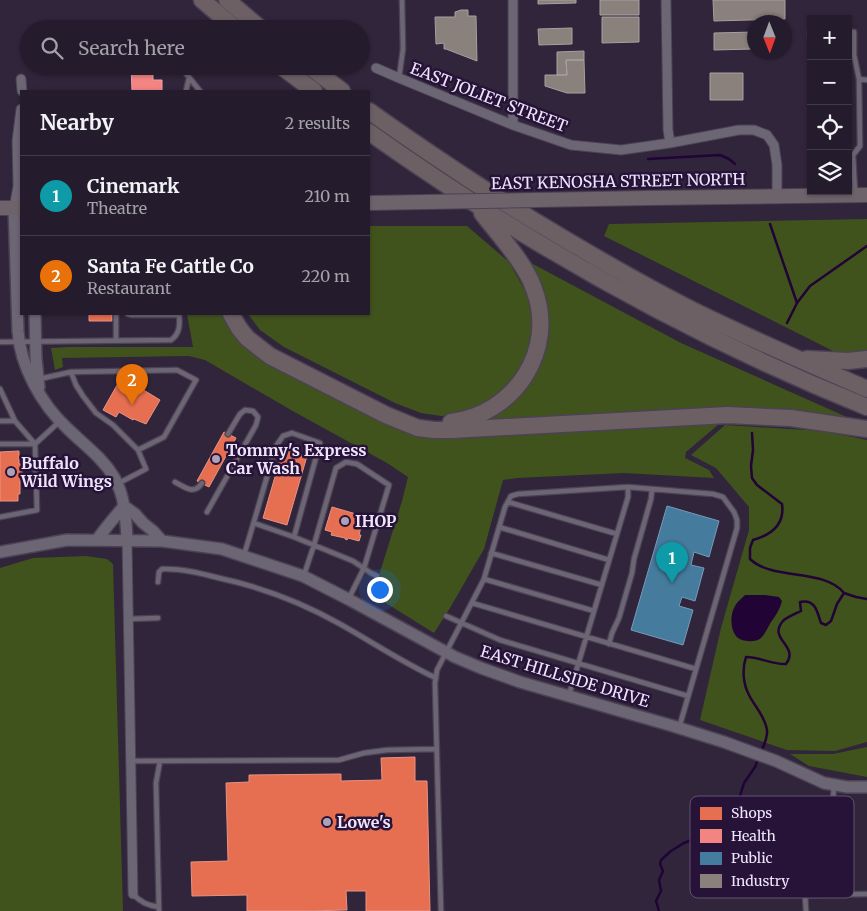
<!DOCTYPE html>
<meta charset="utf-8">
<style>
:root{--surface:#241c2c;--page:#302938;--text:#f1f3f6;--muted:#a3a1a9;--line:#413a48;--accent:#0b8043}
body{margin:0;font-family:Merriweather,serif;background:var(--page);color:var(--text)}
.controls{position:absolute;right:15px;top:15px;display:grid;overflow:hidden;border-radius:0px;box-shadow:0 1px 4px #0004}
.controls button{width:45px;height:45px;display:grid;place-items:center;padding:0;border:0;border-bottom:1px solid var(--line);background:var(--surface);color:var(--text);font:25px sans-serif}
.compass{position:absolute;left:747px;top:15px;width:45px;height:45px;border-radius:50%;background:var(--surface);box-shadow:0 1px 4px #0004;rotate:179deg}
.you{position:absolute;left:379px;top:589px;width:18px;height:18px;margin:-12px;border:4px solid #fff;border-radius:50%;background:#1a73e8;box-shadow:0 0 0 8px #1a73e833}
.badge{display:grid;place-items:center;width:32px;height:32px;border-radius:50%;background:var(--accent);color:#fff;font-size:16px;font-weight:700}
.pin{position:absolute;translate:-50% -41px;filter:drop-shadow(0 1px 2px #0008)}
.pin::after{content:'';position:absolute;top:26px;width:18px;height:15px;background:inherit;clip-path:polygon(0 0,100% 0,50% 100%)}
.list{margin:0;padding:0;list-style:none}
h2{display:flex;justify-content:space-between;align-items:center;height:65px;margin:0;padding:0 20px;font-size:21px}
h2 small{font-size:16px;font-weight:400;color:var(--muted)}
.list li{display:grid;grid-template-columns:32px 1fr auto;gap:15px;align-items:center;box-sizing:border-box;height:80px;padding:0 20px;border-top:1px solid var(--line)}
.list b{display:block;font-size:19px;white-space:nowrap}
.list p{margin:0;font-size:16px;white-space:nowrap;color:var(--muted)}
.list em{font-size:16px;font-style:normal;color:var(--muted)}
.icon{flex:none;width:28px;height:28px;fill:none;stroke:currentColor;stroke-width:2;stroke-linecap:round;stroke-linejoin:round}
.map{position:relative;flex:none;width:867px;height:911px;overflow:hidden}
.search{position:absolute;background:var(--surface);box-shadow:0 1px 4px #0004;left:20px;top:20px;width:350px;height:55px;display:flex;align-items:center;gap:12px;box-sizing:border-box;padding:0 18px;border-radius:28px;color:var(--muted);font-size:19px}
.panel{position:absolute;background:var(--surface);box-shadow:0 1px 4px #0004;left:20px;top:90px;width:350px;height:225px;border-radius:0px}
.map>svg:first-child{display:block}
.green{fill:#40531d}
.water{fill:#210336}
.shops{fill:#e76f51;stroke:#e99284}
.health{fill:#f28482;stroke:#f1a1a7}
.public{fill:#457b9d;stroke:#789aba}
.industry{fill:#8a817c;stroke:#a89fa2}
.lines{fill:none;stroke-linecap:round;stroke-linejoin:round}
.stream{stroke:#210336;stroke-width:2.5}
.service-casing{stroke:#4b4254;stroke-width:7}
.minor-casing{stroke:#4b4254;stroke-width:11}
.tertiary-casing{stroke:#4b4254;stroke-width:14}
.primary-casing{stroke:#4b4254;stroke-width:16}
.motorway-casing{stroke:#4b4254;stroke-width:19}
.service{stroke:#6c6574;stroke-width:4.5}
.minor{stroke:#6c6574;stroke-width:9}
.tertiary{stroke:#6c6574;stroke-width:11}
.primary{stroke:#6f636b;stroke-width:14}
.motorway{stroke:#6c6064;stroke-width:16}
.primary-bridge-casing{stroke:#4b4254;stroke-width:16;stroke-linecap:butt}
.primary-bridge{stroke:#6f636b;stroke-width:14}
.poi-dot{fill:#aca1b8;stroke:#261337;stroke-width:2}
.labels{text-anchor:middle;stroke-width:5;stroke-linejoin:round;paint-order:stroke}
.street-label{font-size:16px;fill:#efe4fc;stroke:#261337}
.poi-label{font-size:16px;font-weight:bold;fill:#efe4fc;stroke:#261337;text-anchor:start}
.key{fill:#261337;stroke:#625272;stroke-width:1}
.key-label{font-size:14px;fill:#efe4fc}
</style>
<div class="map">
<svg width="867" height="911" viewBox="0 0 867 911">
<rect width="100%" height="100%" fill="#30253a"/>
<path class="green" d="M867,219V350L855,353L835,352L604,236L609,224Z
M369,226H467L509,262L527,294L534,329L526,360L517,380L495,398L470,413L441,416L421,413L395,403L284,347L260,330L248,314H369Z
M526,262L531,263L681,343L858,422L805,416L482,421L544,348Z
M187,314H222L239,339L263,361L395,428L439,438L719,424L686,452L685,458L709,470L714,478L624,473L517,478L503,480L484,549L450,608L434,633L373,595L402,501L408,477L387,463L291,410L205,360L189,356L62,358L63,367L55,370L51,348L68,347H193Z
M725,425L823,431L867,440V742L835,751L787,750L700,720L721,628L749,530V507L716,468L691,455Z
M86,556L107,559L113,564L123,911H0V568L33,558Z
M867,747V777L809,766L790,754H833Z"/>
<path class="water" d="M745,595H765L779,597L782,601C780,609 776,615 771,622C768,627 765,634 761,638C755,643 741,642 736,636C730,629 730,614 735,606C737,602 742,598 745,595Z"/>
<path class="shops" d="M89,314H112V321H89Z
M121,378L127,381V380L160,400L146,424L134,419L133,420L119,412L116,417L103,410Z
M224,432L236,438L209,487L197,481Z
M283,449L307,456L287,525L263,518Z
M19,451V464H22V481H20V494H18V501H0V452Z
M332,507L363,516L360,527H361L359,535H361L359,541L348,538L347,540L345,539V538L331,535L332,532L325,530Z
M415,757V781H427L430,911H366V891H346L347,910L308,911H247V895L192,896L191,862L228,861L226,783L249,782V775L341,774V781L382,780L381,758Z"/>
<path class="health" d="M131,66H153V80H162V91H132Z"/>
<path class="public" d="M667,506L719,521L709,557L694,552L691,565L704,568L695,601L682,597L679,606L693,610L683,645L631,630Z"/>
<path class="industry" d="M538,0H576V3L538,4Z
M600,0H639V15H600Z
M713,0H785V19L714,21Z
M461,10H468V16H476L477,61L446,49H444V43L436,44L435,17H455V12Z
M602,17H639V42L602,43Z
M572,28V44L539,45L538,29Z
M754,32V49L714,50V33Z
M584,51V60H566L567,75H557V52Z
M566,60H584L585,93H567L545,86V75H567Z
M710,73H743V100H710Z"/>
<g class="lines">
<path class="stream" d="M648,159L720,155L729,159L735,164
M770,224L797,303
M787,323L797,303L810,286L867,246
M752,433L753,450L751,466L752,478L757,485L782,504C785,525 771,535 753,540L750,548V559C773,581 824,568 844,593L837,604L831,621L826,625L821,623C817,612 816,599 800,602L801,611C795,614 787,617 783,621C767,639 800,646 786,664C773,665 760,657 746,657C742,669 743,684 749,695C755,707 765,716 767,730C768,737 764,745 761,752
M844,593L856,597L867,599
M659,911L656,901L661,891L659,880L663,871L660,864L661,860L671,851L684,843L709,833L725,816L739,799L744,783L755,767L758,759"/>
<g class="service-casing">
<path id="service" d="M811,32H810L811,55
M848,32H854V55L859,79L860,146L853,155L855,192
M180,66L200,91
M399,78L403,49L402,0
M859,79L867,80
M186,91L189,78
M116,314V340
M128,314L132,315H179
M0,342L171,340C180,334 180,324 179,314
M39,379L71,372L177,370L196,380L164,437L138,450L113,425L96,413L83,396L76,385L71,372
M0,389L15,421
M0,421H15L35,444
M0,444H35
M175,482C186,488 194,495 202,483
M119,483L146,469L138,450
M628,487L713,494L723,497L734,512L737,520V528L679,728
M508,502L617,534
M207,512L256,425L258,417L253,411L245,410L240,414L228,434
M0,517L37,510L35,444L59,422
M499,527L609,560
M294,537L353,561L371,573L377,576
M491,553L602,585
M244,555C255,519 265,483 276,446L283,436L292,433L320,443L294,537L254,523
M304,575L314,545L336,468L346,462L357,464L389,485L364,568L349,598
M484,579L594,611
M158,582L159,572L162,569C181,568 201,573 219,578C261,587 301,602 340,624C372,642 402,662 436,678
M472,603L696,669
M446,616L500,640L688,696
M128,619L158,618
M609,644L612,633L619,618L632,573L634,559L651,499L652,489
M130,761L339,760L364,753L387,750L437,749
M133,894C140,902 148,906 159,907
M805,895L804,859L828,817L833,799L834,786
M159,911L156,783L160,761
M441,911L435,683L437,670L484,579L505,507L511,496L518,494L628,487V497L569,695
M806,911L805,895L867,894"/>
</g>
<g class="minor-casing">
<path id="minor" d="M513,0V125
M666,0L668,130L670,143
M376,68L399,78L513,125L571,145L621,150L670,143L739,130H754L767,135L774,145L777,165V196
M21,79L22,91
M14,208L18,186L17,141L21,109
M127,540L133,894"/>
</g>
<g class="tertiary-casing">
<path id="tertiary" d="M14,208L18,331C20,366 42,405 67,428C83,444 102,457 114,477C125,496 126,519 127,540
M35,314L36,358L39,387
M124,506L135,514L143,523L153,531L162,541
M97,540C105,528 115,517 124,506
M0,552L67,540L162,541L222,549L303,576L348,599L455,657L481,668L520,682L673,726L724,742L776,761L824,783L847,787H867"/>
</g>
<g class="primary-casing">
<path id="primary" d="M648,198L867,195
M0,208H21"/>
</g>
<g class="motorway-casing">
<path id="motorway" d="M202,0L236,29
M227,0L261,29
M281,66L314,91
M309,66L342,91
M369,111C415,144 462,175 510,206C570,243 631,279 694,311C751,339 809,364 867,389
M369,132C524,242 691,336 867,407
M231,314L239,328L247,338L270,356L386,415L403,422L418,428L434,430H452L727,415L791,418L867,429
M807,359L848,361L867,359
M451,422C515,414 557,350 534,289C526,264 498,234 482,213"/>
</g>
<use href="#service" class="service"/>
<use href="#minor" class="minor"/>
<use href="#tertiary" class="tertiary"/>
<use href="#primary" class="primary"/>
<use href="#motorway" class="motorway"/>
<g class="primary-bridge-casing">
<path id="primary-bridge" d="M369,203L648,198"/>
</g>
<use href="#primary-bridge" class="primary-bridge"/>
</g>
<g class="poi-dot">
<circle cx="216" cy="459" r="5"/>
<circle cx="11" cy="472" r="5"/>
<circle cx="345" cy="521" r="5"/>
<circle cx="327" cy="822" r="5"/>
</g>
<g class="labels">
<g class="street-label">
<text transform="translate(489 97) rotate(21)" y="6">EAST JOLIET STREET</text>
<text transform="translate(618 181) rotate(-1)" y="6">EAST KENOSHA STREET NORTH</text>
<text transform="translate(565 676) rotate(17)" y="6">EAST HILLSIDE DRIVE</text>
</g>
<g class="poi-label">
<text x="226" y="456">Tommy's Express<tspan x="226" dy="18">Car Wash</tspan></text>
<text x="21" y="469">Buffalo<tspan x="21" dy="18">Wild Wings</tspan></text>
<text x="355" y="527">IHOP</text>
<text x="337" y="828">Lowe's</text>
</g>
</g>
<rect x="690" y="796" width="164" height="102" rx="8" class="key"/>
<rect x="700" y="807" width="22" height="13" fill="#e76f51"/>
<rect x="700" y="829" width="22" height="14" fill="#f28482"/>
<rect x="700" y="852" width="22" height="13" fill="#457b9d"/>
<rect x="700" y="874" width="22" height="14" fill="#8a817c"/>
<g class="key-label">
<text x="731" y="818">Shops</text>
<text x="731" y="841">Health</text>
<text x="731" y="863">Public</text>
<text x="731" y="886">Industry</text>
</g>
</svg>
<div class="controls">
<button>+</button>
<button>−</button>
<button><svg class="icon" aria-label="locate" viewBox="0 0 24 24"><circle cx="12" cy="12" r="6"/><path d="M12 2v4M12 18v4M2 12h4M18 12h4"/></svg></button>
<button><svg class="icon" aria-label="layers" viewBox="0 0 24 24"><path d="M12 4l9 5-9 5-9-5zM3 14l9 5 9-5"/></svg></button>
</div>
<svg class="compass" viewBox="-18 -18 36 36"><path d="M0-13l5 13h-10z" fill="#e53935"/><path d="M0 13l5-13h-10z" fill="#a3a1a9"/></svg>
<div class="you"></div>
<div class="pin badge" style="left:672px;top:583px;background:#0f9aa8">1</div>
<div class="pin badge" style="left:132px;top:405px;background:#e8710a">2</div>
<div class="search"><svg class="icon" aria-label="search" viewBox="0 0 24 24"><circle cx="10" cy="10" r="6"/><path d="M15 15l6 6"/></svg>Search here</div>
<section class="panel">
<h2>Nearby<small>2 results</small></h2>
<ul class="list">
<li><span class="badge" style="background:#0f9aa8">1</span><div><b>Cinemark</b><p>Theatre</p></div><em>210 m</em></li>
<li><span class="badge" style="background:#e8710a">2</span><div><b>Santa Fe Cattle Co</b><p>Restaurant</p></div><em>220 m</em></li>
</ul>
</section>
</div>
